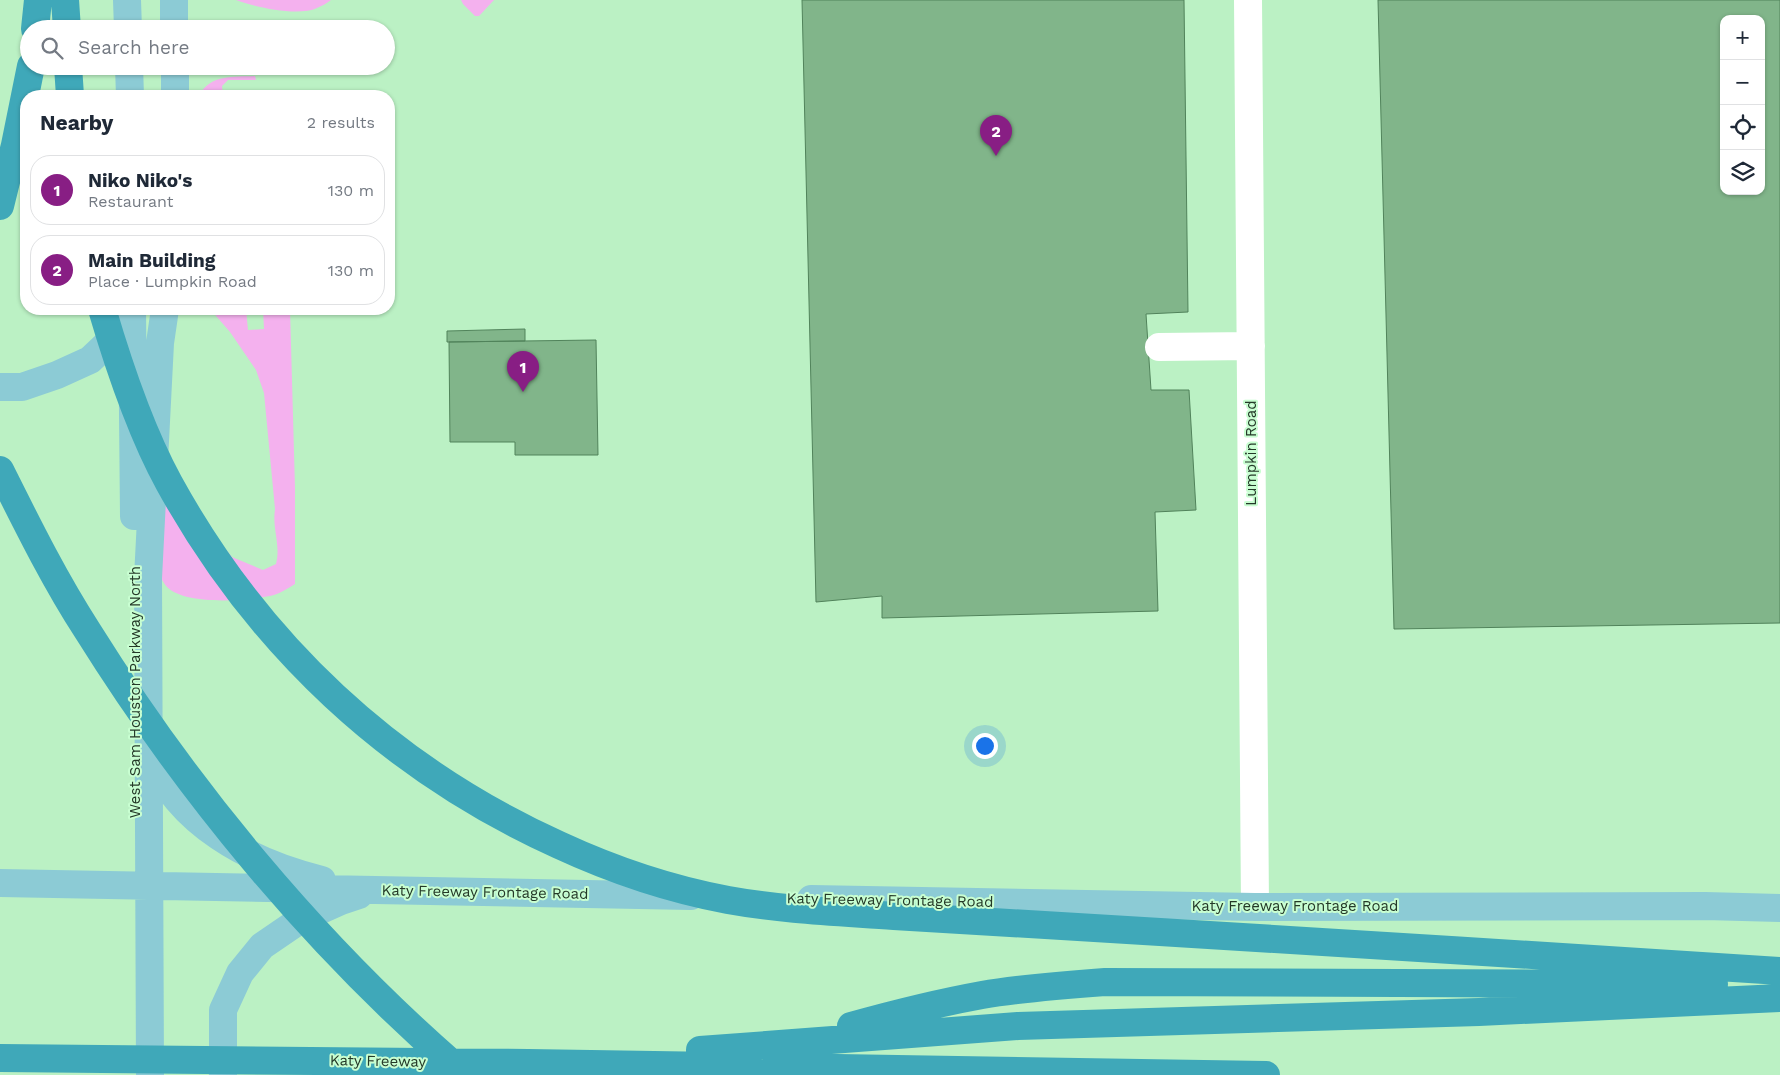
<!DOCTYPE html>
<meta charset="utf-8">
<style>
:root{--surface:#fff;--page:#f2f2f3;--text:#1f2937;--muted:#747a83;--line:#e0e1e3;--accent:#881e84}
body{margin:0;font-family:"Work Sans",sans-serif;background:var(--page);color:var(--text)}
.controls{position:absolute;right:15px;top:15px;display:grid;overflow:hidden;border-radius:10px;box-shadow:0 1px 4px #0004}
.controls button{width:45px;height:45px;display:grid;place-items:center;padding:0;border:0;border-bottom:1px solid var(--line);background:var(--surface);color:var(--text);font:25px sans-serif}
.you{position:absolute;left:984px;top:745px;width:18px;height:18px;margin:-12px;border:4px solid #fff;border-radius:50%;background:#1a73e8;box-shadow:0 0 0 8px #1a73e833}
.badge{display:grid;place-items:center;width:32px;height:32px;border-radius:50%;background:var(--accent);color:#fff;font-size:16px;font-weight:700}
.pin{position:absolute;translate:-50% -41px;filter:drop-shadow(0 1px 2px #0008)}
.pin::after{content:'';position:absolute;top:26px;width:18px;height:15px;background:inherit;clip-path:polygon(0 0,100% 0,50% 100%)}
.list{margin:0;padding:0;list-style:none}
h2{display:flex;justify-content:space-between;align-items:center;height:65px;margin:0;padding:0 20px;font-size:21px}
h2 small{font-size:16px;font-weight:400;color:var(--muted)}
.list li{display:grid;grid-template-columns:32px 1fr auto;gap:15px;align-items:center;box-sizing:border-box;height:70px;margin:0 10px 10px;padding:0 10px;border:1px solid var(--line);border-radius:20px}
.list b{display:block;font-size:19px;white-space:nowrap}
.list p{margin:0;font-size:16px;white-space:nowrap;color:var(--muted)}
.list em{font-size:16px;font-style:normal;color:var(--muted)}
.icon{flex:none;width:28px;height:28px;fill:none;stroke:currentColor;stroke-width:2;stroke-linecap:round;stroke-linejoin:round}
.map{position:relative;flex:none;width:1780px;height:1075px;overflow:hidden}
.search{position:absolute;background:var(--surface);box-shadow:0 1px 4px #0004;left:20px;top:20px;width:375px;height:55px;display:flex;align-items:center;gap:12px;box-sizing:border-box;padding:0 18px;border-radius:28px;color:var(--muted);font-size:19px}
.panel{position:absolute;background:var(--surface);box-shadow:0 1px 4px #0004;left:20px;top:90px;width:375px;height:225px;border-radius:20px}
.map>svg:first-child{display:block}
.green{fill:#f4b1ee}
.building{fill:#81b58a;stroke:#51835b;fill-rule:evenodd}
.lines{fill:none;stroke-linecap:round;stroke-linejoin:round}
.minor{stroke:#fff;stroke-width:28}
.major{stroke:#8ccbd5;stroke-width:28}
.highway{stroke:#3fa8b9;stroke-width:28}
.labels{text-anchor:middle;stroke-width:4;stroke-linejoin:round;paint-order:stroke}
.street-label{font-size:15px;fill:#243928;stroke:#c8fed1}
</style>
<div class="map">
<svg width="1780" height="1075" viewBox="0 0 1780 1075">
<rect width="100%" height="100%" fill="#bbf1c4"/>
<path class="green" d="M236,0H331C327,3 322,6 317,8C298,17 255,7 236,0Z
M461,0H494L479,16H475L463,4Z
M255,76L256,80H228L222,86L223,96H199C210,74 233,77 255,76Z
M210,309H246L248,330L264,329L263,309H290L295,488V584C288,588 281,593 274,595C250,601 186,606 167,587C165,585 163,581 161,578L162,472L232,557L263,570L276,564C281,545 272,529 275,509L264,393L256,370L230,332Z"/>
<path class="building" d="M802,0H1184L1188,312L1146,314L1151,390H1189L1196,510L1155,512L1158,611L882,618V596L816,602Z
M1378,0H1780V623L1394,629ZM1724,19H1761V191H1724Z
M525,329V341L447,342V331Z
M596,340L598,455H515V442H450L449,342Z"/>
<g class="lines">
<path class="minor" d="M1248,0L1255,907
M1159,347L1251,346"/>
<path class="major" d="M127,0L128,29
M174,0V29
M129,66L130,96
M175,66V96
M132,309L134,516
M0,387H22L57,375L90,360L127,325
M149,751C176,824 251,863 322,880
M0,883L691,896
M811,899L1255,907L1705,906L1780,908
M150,1075L148,578L160,343L165,309
M223,1075V1010L240,973L262,946L303,918L341,901L359,895"/>
<path class="highway" d="M65,0L67,29
M35,29L38,0
M68,66L70,96
M0,206L15,145L31,66
M102,309C119,367 140,430 169,483C258,645 391,769 559,845C613,870 669,889 728,900C783,910 839,912 894,916C983,922 1072,927 1160,932C1367,944 1573,958 1780,971
M0,470C27,524 54,579 87,630C187,790 313,943 456,1067
M851,1026C894,1014 938,1003 982,995C1023,988 1064,985 1105,982L1714,984
M700,1050L1018,1026L1479,1012L1780,998
M0,1058L528,1063L1266,1075"/>
</g>
<g class="labels">
<g class="street-label">
<text transform="translate(1251 453) rotate(-90)" y="5">Lumpkin Road</text>
<text transform="translate(135 692) rotate(-90)" y="5">West Sam Houston Parkway North</text>
<text transform="translate(485 892) rotate(1)" y="5">Katy Freeway Frontage Road</text>
<text transform="translate(890 900) rotate(1)" y="5">Katy Freeway Frontage Road</text>
<text x="1295" y="911">Katy Freeway Frontage Road</text>
<text transform="translate(378 1061) rotate(1)" y="5">Katy Freeway</text>
</g>
</g>
</svg>
<div class="controls">
<button>+</button>
<button>−</button>
<button><svg class="icon" aria-label="locate" viewBox="0 0 24 24"><circle cx="12" cy="12" r="6"/><path d="M12 2v4M12 18v4M2 12h4M18 12h4"/></svg></button>
<button><svg class="icon" aria-label="layers" viewBox="0 0 24 24"><path d="M12 4l9 5-9 5-9-5zM3 14l9 5 9-5"/></svg></button>
</div>
<div class="you"></div>
<div class="pin badge" style="left:523px;top:392px">1</div>
<div class="pin badge" style="left:996px;top:156px">2</div>
<div class="search"><svg class="icon" aria-label="search" viewBox="0 0 24 24"><circle cx="10" cy="10" r="6"/><path d="M15 15l6 6"/></svg>Search here</div>
<section class="panel">
<h2>Nearby<small>2 results</small></h2>
<ul class="list">
<li><span class="badge">1</span><div><b>Niko Niko's</b><p>Restaurant</p></div><em>130 m</em></li>
<li><span class="badge">2</span><div><b>Main Building</b><p>Place · Lumpkin Road</p></div><em>130 m</em></li>
</ul>
</section>
</div>
